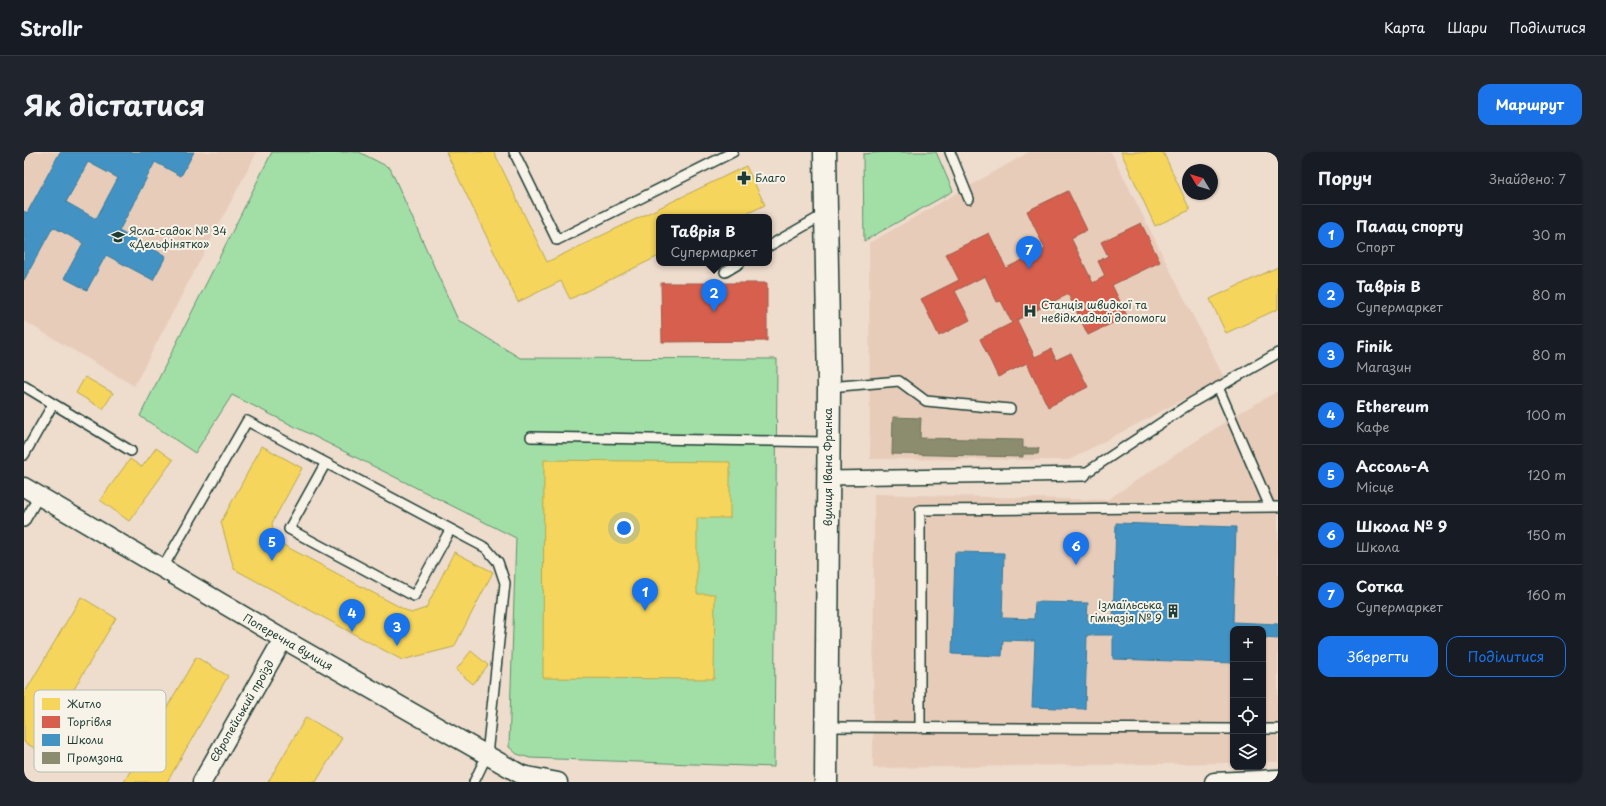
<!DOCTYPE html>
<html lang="uk">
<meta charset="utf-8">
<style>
:root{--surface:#171b24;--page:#20242c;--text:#f1f3f6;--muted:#9ea1a6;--line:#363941;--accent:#1a73e8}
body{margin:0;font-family:"Playpen Sans",sans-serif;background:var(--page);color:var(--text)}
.controls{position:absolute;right:12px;bottom:12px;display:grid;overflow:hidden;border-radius:8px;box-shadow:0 1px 3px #0004}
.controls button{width:36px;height:36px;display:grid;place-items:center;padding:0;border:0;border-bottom:1px solid var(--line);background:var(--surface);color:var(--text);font:20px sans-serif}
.compass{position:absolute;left:1158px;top:12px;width:36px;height:36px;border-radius:50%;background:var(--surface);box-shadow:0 1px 3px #0004;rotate:308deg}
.you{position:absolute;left:600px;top:376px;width:14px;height:14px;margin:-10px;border:3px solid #fff;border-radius:50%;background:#1a73e8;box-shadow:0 0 0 6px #1a73e833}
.badge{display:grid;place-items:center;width:26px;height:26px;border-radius:50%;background:var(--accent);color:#fff;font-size:13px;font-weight:700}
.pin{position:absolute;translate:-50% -33px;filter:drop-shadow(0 1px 2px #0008)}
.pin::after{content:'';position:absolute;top:21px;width:14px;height:12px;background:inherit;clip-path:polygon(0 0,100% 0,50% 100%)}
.popup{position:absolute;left:632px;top:62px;width:116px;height:52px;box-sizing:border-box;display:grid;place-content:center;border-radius:8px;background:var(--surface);filter:drop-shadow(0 1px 3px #0005);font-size:13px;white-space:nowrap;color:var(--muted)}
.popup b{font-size:15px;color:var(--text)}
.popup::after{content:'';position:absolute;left:50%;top:100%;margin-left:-8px;border:8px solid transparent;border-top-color:var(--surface)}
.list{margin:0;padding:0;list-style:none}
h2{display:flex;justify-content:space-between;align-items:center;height:52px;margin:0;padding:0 16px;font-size:17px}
h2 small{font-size:13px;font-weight:400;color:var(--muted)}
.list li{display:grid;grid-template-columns:26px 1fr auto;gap:12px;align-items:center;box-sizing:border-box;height:60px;padding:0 16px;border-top:1px solid var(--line)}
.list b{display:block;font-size:15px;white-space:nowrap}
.list p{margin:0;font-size:13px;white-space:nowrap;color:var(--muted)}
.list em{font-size:13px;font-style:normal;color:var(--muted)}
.actions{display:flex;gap:8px;padding:12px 16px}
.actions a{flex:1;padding:9px 0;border:1px solid var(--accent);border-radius:12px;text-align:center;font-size:14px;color:var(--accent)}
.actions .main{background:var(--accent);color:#fff}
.icon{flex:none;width:22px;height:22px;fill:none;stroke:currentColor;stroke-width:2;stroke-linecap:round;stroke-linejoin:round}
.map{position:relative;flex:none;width:1254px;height:630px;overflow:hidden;border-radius:12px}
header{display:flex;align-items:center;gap:24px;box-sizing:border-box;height:56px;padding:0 20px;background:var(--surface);border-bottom:1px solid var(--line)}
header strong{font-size:19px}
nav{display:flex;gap:22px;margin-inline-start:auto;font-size:14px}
.intro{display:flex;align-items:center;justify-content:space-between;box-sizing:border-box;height:96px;padding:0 24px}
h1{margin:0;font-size:28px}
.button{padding:10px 18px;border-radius:12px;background:var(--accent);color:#fff;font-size:14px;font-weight:700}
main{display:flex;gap:24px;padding:0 24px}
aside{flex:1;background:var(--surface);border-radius:12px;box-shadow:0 1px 3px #0004}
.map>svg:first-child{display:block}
.built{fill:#e8ccba}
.green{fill:#a2dfa6;stroke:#608e6d}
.homes{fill:#f6d55c;stroke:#b6a750}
.shops{fill:#d6604d;stroke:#9f5646}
.schools{fill:#4393c3;stroke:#387998;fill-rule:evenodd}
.industry{fill:#8c8c6e;stroke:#6b745d}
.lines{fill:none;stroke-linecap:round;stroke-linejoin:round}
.service-casing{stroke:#1f3d34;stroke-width:12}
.pedestrian-casing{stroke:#1f3d34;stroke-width:16}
.minor-casing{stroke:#1f3d34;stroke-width:21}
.tertiary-casing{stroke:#1f3d34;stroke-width:25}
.service{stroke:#f7f3e8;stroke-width:9}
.pedestrian{stroke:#f7f3e8;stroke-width:13}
.minor{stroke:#f7f3e8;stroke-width:18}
.tertiary{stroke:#f7f3e8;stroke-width:22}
.labels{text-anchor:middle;stroke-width:4;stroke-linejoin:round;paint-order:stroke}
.poi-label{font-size:11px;fill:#1f3d34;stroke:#f7f3e8;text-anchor:start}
.street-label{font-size:11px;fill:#1f3d34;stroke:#f7f3e8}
.key{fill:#f7f3e8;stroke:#b6bcb2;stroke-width:1}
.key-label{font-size:11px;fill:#1f3d34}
</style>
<header>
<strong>Strollr</strong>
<nav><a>Карта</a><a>Шари</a><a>Поділитися</a></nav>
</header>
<div class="intro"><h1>Як дістатися</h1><a class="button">Маршрут</a></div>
<main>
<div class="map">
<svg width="1254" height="630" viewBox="0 0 1254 630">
<rect width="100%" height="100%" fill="#eedccd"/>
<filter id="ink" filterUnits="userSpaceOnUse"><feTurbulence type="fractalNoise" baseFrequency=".025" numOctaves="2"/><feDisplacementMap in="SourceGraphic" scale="8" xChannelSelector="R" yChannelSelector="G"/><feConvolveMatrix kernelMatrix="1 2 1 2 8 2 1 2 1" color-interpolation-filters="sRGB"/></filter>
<g filter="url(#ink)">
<path class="built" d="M0,0H233L110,234L0,169Z
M1005,0H1087L1200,226L1045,308L846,307L845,91Z
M1254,239V610H1239V477H1209V611L849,616L850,342L1083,348L1210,264Z"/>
<path class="green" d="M248,0H335L366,16L434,168L496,206L753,207L750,615L506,606L493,602L485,595L492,386L208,243L171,301L116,264Z
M860,0H912L929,39L840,89L839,2Z"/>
<path class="homes" d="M422,0H470L523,110L722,14L741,53L716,65H635V104L546,147L537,129L494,150Z
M1097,0H1139L1166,58L1131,74Z
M1254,115V157L1202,181L1186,147Z
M61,225L89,241L79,257L52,241Z
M238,294L278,316L248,371L250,388L387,461L402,456L430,400L469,420L430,495L378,508L210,417L197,370Z
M132,296L149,308L105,369L76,348L106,307L118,315Z
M520,308L706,310V366H673V442H691L690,527L519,526Z
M57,445L92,466L14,598L0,590V542Z
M447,499L464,513L449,532L432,518Z
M172,505L204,524L143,630H100Z
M282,565L318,586L292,630H244Z"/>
<path class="shops" d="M1044,39L1063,78L1047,86L1069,131L1081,124L1074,109L1084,104L1077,90L1117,71L1136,110L1088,133L1103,164L1064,183L1044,142L993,168L1011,205L1027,197L1032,208L1047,201L1064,235L1024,255L1003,211L974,225L956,187L988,171L977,149L973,150L961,124L931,139L946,168L915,184L897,147L935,128L922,102L965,81L982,116L1021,97L1003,59Z
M637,131H743V189L638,190Z"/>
<path class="schools" d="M36,0H170L157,24L131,10L95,79L142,104L129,128L82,103L63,138L40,126L59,91L29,75L0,128V59L3,61ZM64,10L94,26L72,67L42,50Z
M1092,371L1212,375L1209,470L1254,472V487L1239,486V477H1209V511L1089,507V483H1063L1061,557L1008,555L1011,489L979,488L978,504L928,502L931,400L980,401L978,466L1010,467L1011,450L1064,451L1063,468L1089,469Z"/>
<path class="industry" d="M869,265L897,266L896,286L999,288V296H1015L1014,302H999V305L868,302Z"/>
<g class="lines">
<g class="service-casing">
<path id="service" d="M490,0L533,88L709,0
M926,0L945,47
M745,94L801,62
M701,120L716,111
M0,234L107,299
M805,235L875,229L902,249L986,257
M1194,235L1246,355
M507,285L804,290
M0,303L29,252
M301,312L265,377L390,444L426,378
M1060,322L1167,251L1254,201
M0,370L15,344
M138,417L223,269L462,396L474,410L481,431L463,603L450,630
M803,575L1209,577
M896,576V358L1254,355
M1239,577H1254"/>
</g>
<g class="pedestrian-casing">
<path id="pedestrian" d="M804,326L1060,322"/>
</g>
<g class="minor-casing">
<path id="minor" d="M0,335L259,487L498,623L534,630
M178,630L259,487
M1190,630L1254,627"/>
</g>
<g class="tertiary-casing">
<path id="tertiary" d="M801,0L805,235L802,630"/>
</g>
<use href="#service" class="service"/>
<use href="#pedestrian" class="pedestrian"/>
<use href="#minor" class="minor"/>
<use href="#tertiary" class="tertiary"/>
</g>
</g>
<defs>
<g id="pharmacy-bare" transform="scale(1.08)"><path d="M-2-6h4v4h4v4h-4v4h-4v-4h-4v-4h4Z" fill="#1f3d34" stroke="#f7f3e8" stroke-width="2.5" paint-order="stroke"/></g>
<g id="school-bare" transform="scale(1.08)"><path d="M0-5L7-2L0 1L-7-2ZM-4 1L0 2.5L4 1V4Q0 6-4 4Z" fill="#1f3d34" stroke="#f7f3e8" stroke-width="2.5" paint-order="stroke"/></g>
<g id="hospital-bare" transform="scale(1.08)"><path d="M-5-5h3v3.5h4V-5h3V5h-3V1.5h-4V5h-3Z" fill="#1f3d34" stroke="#f7f3e8" stroke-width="2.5" paint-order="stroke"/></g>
<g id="building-bare" transform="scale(1.08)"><path d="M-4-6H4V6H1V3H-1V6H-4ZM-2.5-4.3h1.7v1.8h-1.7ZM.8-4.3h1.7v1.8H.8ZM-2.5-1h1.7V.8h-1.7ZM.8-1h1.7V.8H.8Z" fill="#1f3d34" stroke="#f7f3e8" stroke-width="2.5" paint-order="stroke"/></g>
</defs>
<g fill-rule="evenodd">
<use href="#pharmacy-bare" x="720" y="26"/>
<use href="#school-bare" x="94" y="85"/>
<use href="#hospital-bare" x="1006" y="159"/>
<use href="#building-bare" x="1149" y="459"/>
</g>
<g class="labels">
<g class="poi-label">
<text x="731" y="30">Благо</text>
<text x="105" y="83">Ясла-садок № 34<tspan x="105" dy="13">«Дельфінятко»</tspan></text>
<text x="1017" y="157">Станція швидкої та<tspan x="1017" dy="13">невідкладної допомоги</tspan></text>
<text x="1138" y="457" text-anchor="end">Ізмаїльська<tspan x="1138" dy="13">гімназія № 9</tspan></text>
</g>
<g class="street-label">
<text transform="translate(804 315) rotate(-90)" y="4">вулиця Івана Франка</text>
<text transform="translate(264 490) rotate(30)" y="4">Поперечна вулиця</text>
<text transform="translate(218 559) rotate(-60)" y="4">Європейський проїзд</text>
</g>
</g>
<rect x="10" y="538" width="132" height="82" rx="6" class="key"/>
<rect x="18" y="546" width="18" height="12" fill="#f6d55c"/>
<rect x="18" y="564" width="18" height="12" fill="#d6604d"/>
<rect x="18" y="582" width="18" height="12" fill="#4393c3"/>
<rect x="18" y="600" width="18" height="12" fill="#8c8c6e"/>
<g class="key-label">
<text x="43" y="556">Житло</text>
<text x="43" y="574">Торгівля</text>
<text x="43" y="592">Школи</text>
<text x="43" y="610">Промзона</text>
</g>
</svg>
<div class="controls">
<button>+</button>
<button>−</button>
<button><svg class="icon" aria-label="locate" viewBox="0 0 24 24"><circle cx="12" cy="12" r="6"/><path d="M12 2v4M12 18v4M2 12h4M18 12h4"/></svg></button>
<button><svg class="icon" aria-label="layers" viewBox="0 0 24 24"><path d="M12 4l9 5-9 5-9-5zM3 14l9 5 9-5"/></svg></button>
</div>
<svg class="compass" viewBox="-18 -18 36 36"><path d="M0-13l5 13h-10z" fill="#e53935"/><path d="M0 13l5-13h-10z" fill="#9ea1a6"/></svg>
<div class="you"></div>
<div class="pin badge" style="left:621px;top:459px">1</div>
<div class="pin badge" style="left:690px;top:160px">2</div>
<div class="popup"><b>Таврія В</b>Супермаркет</div>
<div class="pin badge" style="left:373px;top:494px">3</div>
<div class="pin badge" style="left:328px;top:480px">4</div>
<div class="pin badge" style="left:248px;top:409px">5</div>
<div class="pin badge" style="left:1052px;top:413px">6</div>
<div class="pin badge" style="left:1005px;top:117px">7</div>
</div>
<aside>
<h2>Поруч<small>Знайдено: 7</small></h2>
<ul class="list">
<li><span class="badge">1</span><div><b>Палац спорту</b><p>Спорт</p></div><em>30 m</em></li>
<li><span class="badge">2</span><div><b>Таврія В</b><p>Супермаркет</p></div><em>80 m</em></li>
<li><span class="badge">3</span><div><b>Finik</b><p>Магазин</p></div><em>80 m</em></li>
<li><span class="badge">4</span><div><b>Ethereum</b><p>Кафе</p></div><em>100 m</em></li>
<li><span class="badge">5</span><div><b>Ассоль-А</b><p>Місце</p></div><em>120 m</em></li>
<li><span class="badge">6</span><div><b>Школа № 9</b><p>Школа</p></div><em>150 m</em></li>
<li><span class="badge">7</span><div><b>Сотка</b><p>Супермаркет</p></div><em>160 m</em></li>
</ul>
<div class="actions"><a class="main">Зберегти</a><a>Поділитися</a></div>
</aside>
</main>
